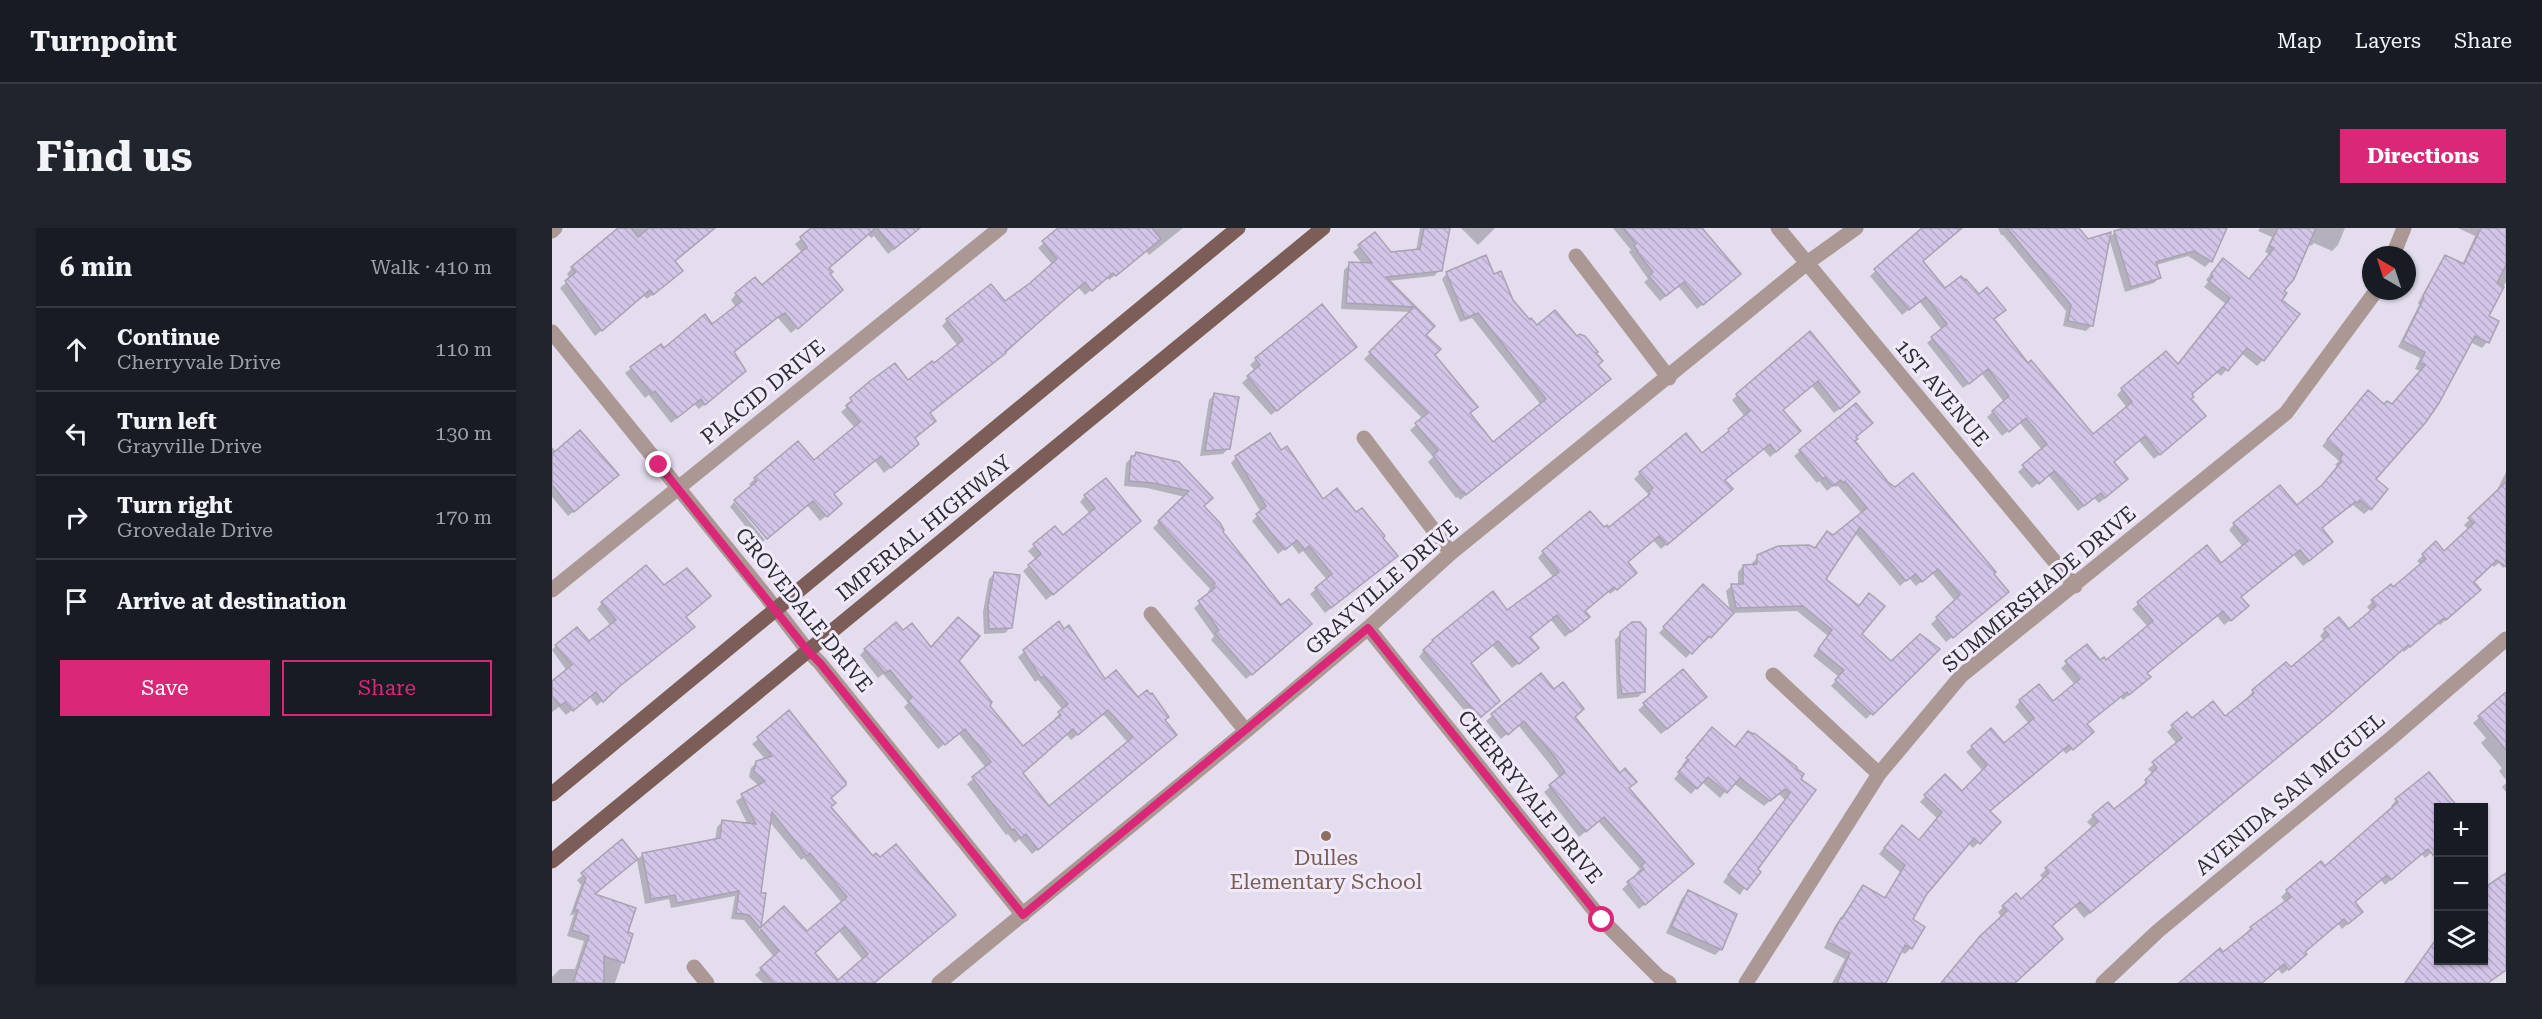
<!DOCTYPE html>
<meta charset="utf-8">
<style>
:root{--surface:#171b24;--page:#20242c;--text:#f1f3f6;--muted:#9ea1a6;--line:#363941;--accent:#db2777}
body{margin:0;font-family:"Roboto Serif",serif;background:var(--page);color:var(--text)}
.controls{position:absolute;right:18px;bottom:18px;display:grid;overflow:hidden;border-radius:0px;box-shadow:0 2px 4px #0004}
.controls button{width:54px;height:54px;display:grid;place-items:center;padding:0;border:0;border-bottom:2px solid var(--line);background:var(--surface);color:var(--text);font:30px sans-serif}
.compass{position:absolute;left:1810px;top:18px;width:54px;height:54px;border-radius:50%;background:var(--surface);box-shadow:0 2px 4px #0004;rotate:321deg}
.stop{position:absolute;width:18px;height:18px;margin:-14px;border:4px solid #db2777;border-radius:50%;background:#fff}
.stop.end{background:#db2777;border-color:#fff;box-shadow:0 2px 6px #0008}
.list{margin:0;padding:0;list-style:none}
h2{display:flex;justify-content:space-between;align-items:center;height:78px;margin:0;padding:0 24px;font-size:26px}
h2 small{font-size:20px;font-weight:400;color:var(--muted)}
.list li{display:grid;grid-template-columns:39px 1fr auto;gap:18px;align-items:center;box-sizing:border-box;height:84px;padding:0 24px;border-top:2px solid var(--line)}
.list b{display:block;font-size:22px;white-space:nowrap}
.list p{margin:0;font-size:20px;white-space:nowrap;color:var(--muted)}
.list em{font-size:20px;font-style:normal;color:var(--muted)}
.actions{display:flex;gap:12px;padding:18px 24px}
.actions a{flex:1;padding:14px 0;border:2px solid var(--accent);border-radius:0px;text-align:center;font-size:21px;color:var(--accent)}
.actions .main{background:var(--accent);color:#fff}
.icon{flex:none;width:33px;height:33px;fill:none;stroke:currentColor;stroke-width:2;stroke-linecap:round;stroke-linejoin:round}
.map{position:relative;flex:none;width:1954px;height:755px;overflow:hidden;border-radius:0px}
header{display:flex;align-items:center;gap:36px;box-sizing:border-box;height:84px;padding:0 30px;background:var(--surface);border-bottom:2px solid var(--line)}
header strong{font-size:28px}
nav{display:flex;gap:33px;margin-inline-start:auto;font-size:21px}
.intro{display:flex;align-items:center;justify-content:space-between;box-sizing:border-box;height:144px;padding:0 36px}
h1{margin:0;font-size:42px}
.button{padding:15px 27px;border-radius:0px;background:var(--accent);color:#fff;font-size:21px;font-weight:700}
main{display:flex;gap:36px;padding:0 36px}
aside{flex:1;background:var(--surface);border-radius:0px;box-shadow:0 2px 4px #0004}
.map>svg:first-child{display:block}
.shadow{fill:#0003;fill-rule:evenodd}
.building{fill:url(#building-back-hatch);stroke:#a8a2b2;stroke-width:1.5;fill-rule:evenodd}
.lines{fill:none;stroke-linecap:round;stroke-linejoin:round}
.minor{stroke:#ab9895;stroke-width:15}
.primary{stroke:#7d5d58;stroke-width:15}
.route{stroke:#db2777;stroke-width:8}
.education-dot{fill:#8d6e63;stroke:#f1eafb;stroke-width:2}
.labels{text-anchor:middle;stroke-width:6;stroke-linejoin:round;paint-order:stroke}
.street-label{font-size:21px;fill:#2f2c32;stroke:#f1eafb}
.education-label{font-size:21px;fill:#785e54;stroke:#f1eafb}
</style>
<header>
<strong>Turnpoint</strong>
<nav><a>Map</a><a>Layers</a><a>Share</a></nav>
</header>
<div class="intro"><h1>Find us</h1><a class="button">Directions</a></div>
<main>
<aside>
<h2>6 min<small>Walk · 410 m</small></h2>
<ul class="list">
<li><svg class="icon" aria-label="ahead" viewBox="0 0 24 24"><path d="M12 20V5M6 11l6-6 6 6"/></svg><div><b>Continue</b><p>Cherryvale Drive</p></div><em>110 m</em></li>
<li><svg class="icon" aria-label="left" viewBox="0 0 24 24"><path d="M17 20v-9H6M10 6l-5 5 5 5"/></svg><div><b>Turn left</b><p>Grayville Drive</p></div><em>130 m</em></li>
<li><svg class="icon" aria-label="right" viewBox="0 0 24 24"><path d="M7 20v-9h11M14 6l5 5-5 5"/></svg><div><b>Turn right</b><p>Grovedale Drive</p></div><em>170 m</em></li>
<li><svg class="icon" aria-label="arrive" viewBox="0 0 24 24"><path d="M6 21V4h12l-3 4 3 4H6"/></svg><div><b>Arrive at destination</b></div></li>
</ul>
<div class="actions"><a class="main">Save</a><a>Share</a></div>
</aside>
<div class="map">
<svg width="1954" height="755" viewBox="0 0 1954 755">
<defs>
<pattern id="building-back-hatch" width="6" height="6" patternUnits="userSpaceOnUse" patternTransform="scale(1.5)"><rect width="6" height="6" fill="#d3c5e8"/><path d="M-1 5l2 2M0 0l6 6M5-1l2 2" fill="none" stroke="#b5a9c7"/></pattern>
</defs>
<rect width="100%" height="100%" fill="#e3ddee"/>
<path class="shadow" d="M69,0H162L121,33L123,48L95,71L91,67L43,108L8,60L18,51L15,46L20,40Z
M262,0H360L352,13L336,26L322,8L319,10L316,6L275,40L283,67L239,105L226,90L181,125L187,148L147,181L142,176L119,195L97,167L93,170L73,145L108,118L111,122L160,98L184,79L179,72L184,66L210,59L250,25L243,16Z
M509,0H631L597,27L594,23L557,52L555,49L533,67L526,59L447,131L376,185L361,211L360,222L332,245L323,233L280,266L282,281L268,293L255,277L200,259L197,256L203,251L262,234L303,200L289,184L295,179L293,177L343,138L356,154L406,118L390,98L395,92L453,76L501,37L486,20Z
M868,0H897L888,42L882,48L836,53L881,98L872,107L881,127L917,185L941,216L989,177L920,90L908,94L890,51L895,45L941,48L985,100L1045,137L1051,157L908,272L906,269L904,270L876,234L881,229L858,202L871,191L812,131L859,84L789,81L792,42L798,36L811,37L801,24L822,6L838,25L864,23Z
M909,0H943L926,17Z
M1061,0H1148L1181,51L1145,81L1126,58L1108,73L1092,54L1096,51L1077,24L1079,22Z
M1372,0H1411L1369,33L1393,62L1441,92L1476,137L1541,208L1575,180L1565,167L1570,161L1625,138L1674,76L1652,59L1656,54L1654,52L1665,38L1697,52L1717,26L1713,24L1720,9L1706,3L1708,0H1793L1786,17L1780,23L1762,15L1759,18L1756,16L1728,72L1746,86L1711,132L1705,138L1689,125L1669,148L1664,144L1638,166V171L1646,194L1602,231L1587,213L1560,234L1569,257L1547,275L1542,270L1526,283L1496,247L1480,260L1466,244L1490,222L1467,194L1450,208L1435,189L1452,174L1430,146L1411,160L1375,115L1390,102L1367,73L1350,87L1318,48Z
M1446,0H1525L1540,97L1534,103L1511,98L1514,83L1451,7H1449Z
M1582,0H1673L1659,33L1653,39L1636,28L1604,37L1607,50L1602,55L1573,64L1557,10L1563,4Z
M1906,0H1954V54L1935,89V114L1930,120L1918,114L1822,252L1818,281L1812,286L1801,277L1798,280L1796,278L1769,301L1774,320L1751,338L1741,326L1688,369L1689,384L1672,397L1665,388L1594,445L1591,455L1571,472L1568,468L1533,496L1534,510L1514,526L1510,521L1436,584L1447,594L1421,620L1416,615L1374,666L1358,692L1359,720L1353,726L1348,723L1332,755H1280L1293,731L1272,720L1283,698L1311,659L1332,671L1348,644L1327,626L1344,605L1366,613L1386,591L1368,574L1393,548L1410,565L1431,543L1414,524L1420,519L1452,517L1477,496L1463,479L1468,473L1501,475L1523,457L1509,440L1535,418L1548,434H1554L1596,399L1580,381L1654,320L1669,338L1691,319L1677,302L1682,296L1744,279L1768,260L1786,239L1783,237L1787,233L1770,218L1810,170L1832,178H1839L1868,143L1863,141L1868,130L1846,119L1867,77L1866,75L1888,35L1894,29L1910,37L1923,8Z
M1258,105L1301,170L1282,185L1260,158L1229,182L1242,209L1218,229L1211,221L1172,252L1173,267L1109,321L1101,312L1074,334L1077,351L1058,366L1056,363L1031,383L1030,395L1013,409L999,392L976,409L979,426L960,440L940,417L918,436L941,478L922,494L867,429L875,418L881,413L955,384L1002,350L986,330L991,324L1056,301L1093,272L1096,266L1082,251L1088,245L1150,227L1193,189L1180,172Z
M797,125L719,187L690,155L703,143L698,137L704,131Z
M663,166L677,220L671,226L648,228L657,172Z
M1302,209V213L1335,255L1440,346L1450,369L1394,414L1379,396L1403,373L1380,345L1364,358L1357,350L1348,358L1303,305L1272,351L1308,406L1339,435L1386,421L1314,491L1279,458L1287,449L1261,428L1276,408L1245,383L1180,385L1152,415L1150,413L1134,430L1107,405L1151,358L1178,383L1174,363L1180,357H1186V344L1191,338H1200V335L1206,329L1262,322L1275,305L1281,309L1310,286L1286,258L1284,259L1282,257L1275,263L1267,253L1265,255L1242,228L1248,223Z
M0,219L4,224L60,253L16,288L0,269Z
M729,224L770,274L829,310L838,334L773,385L758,366L775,352L751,323L747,326L739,316L726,326L700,293L709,284L679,235L684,229Z
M584,225L627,236L650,278L669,304L729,379L753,402L694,451L659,412L662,408L642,380L658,366L656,363L658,361L601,300L633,269L595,260L572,258L574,235Z
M1954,244V277L1941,270Z
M533,268L582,299L494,372L471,343L484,332L476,323L503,300L511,309L538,286L528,274Z
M182,274L213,312L208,316L178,279Z
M1935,275L1954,295V337L1951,340L1947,335L1942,339L1939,336L1920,354L1921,368L1888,397L1886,395L1852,424L1850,421L1770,491L1532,690L1522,678L1498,699L1504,717L1462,755H1390L1423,715L1450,690L1446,684L1464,667L1469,673L1492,652L1488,647L1541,600L1535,594L1541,588L1556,576L1562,584L1590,561L1589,559L1601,546L1596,541L1625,516L1615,504L1620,499L1640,492L1673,490L1697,471L1696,469L1701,463L1739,441L1772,413L1768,408L1773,402L1797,403L1819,384L1815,379L1820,374L1841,362L1869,337L1865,333L1884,315L1892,325L1917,302L1912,297Z
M443,345L459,399L453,405L432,406L431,384L437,351Z
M54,370L133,389L45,478L37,468L14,487L7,479L0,484V455L15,443L0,422L4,418L37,415L59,398L45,381Z
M506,395L553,453L586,471L611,493L617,513L480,626L467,611L463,615L456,606L454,607L415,556L434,540L406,505L386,521L352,479L356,475L331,446L326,450L308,427L313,422L351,404L405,433L436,478L470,520L504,493L502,491L511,482L486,452L483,454L466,429ZM549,487L553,488L576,515L497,580L469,545L514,506L519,512Z
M1069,405L1092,463L1086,469L1065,471L1063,412Z
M1131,443L1148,475L1109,506L1086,482Z
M989,447L1134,642L1087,681L1070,661L1086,647L1084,645L1088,641L1046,593L1027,609L992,564L1008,550L996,534L966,497L949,511L934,493Z
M1954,466V552L1947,543L1950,540L1929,515L1934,510L1921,495Z
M237,485L278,570V579L320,630L396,693L322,755H211L203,747L222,729L192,692L179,691L183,668L119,680L117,671L93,676L85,632L91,626L163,613L165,599L171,593L196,597L184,573L207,558L197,549L199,540L205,534L213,531L200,516ZM217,593L249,632L252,630L290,675L255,705L232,680L207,703L213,667L208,666ZM286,702L311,732L286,754L261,725Z
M1155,506L1247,551L1204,642L1188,667L1171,654L1233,572L1226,565L1212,578L1181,555L1168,570L1150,554L1139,566L1122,551L1132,539L1130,537Z
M1877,546L1904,580H1886L1884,621L1873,630L1869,625L1833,657L1828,651L1801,674L1804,689L1790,701L1786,696L1752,724L1748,732L1730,746L1726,741L1709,755H1629L1667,722L1671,726L1699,700L1734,675L1729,669L1735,663L1769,635L1773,640L1841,581L1839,578L1844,572Z
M1954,555V564L1950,559Z
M70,613L41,667L74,705L79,707L63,755H0V749L8,741H23L32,713L15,708L22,686L18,688L29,657L25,652Z
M1952,648L1954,651V742L1936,755H1853L1881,716L1886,732H1932V662Z
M1136,664L1169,721L1163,727L1114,705L1130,670Z"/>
<path class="building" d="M66,0H79L86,9L97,0H163L123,33L131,43L101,67L98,62L50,103L13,53L24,44L19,39Z
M259,0H324L277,40L281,44L278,46L291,62L246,101L233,85L226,89L182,124L194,143L153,177L149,171L125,190L103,163L100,166L78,139L109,116L112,120L153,86L160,96L190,73L183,65L203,49L210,57L255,19L248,9Z
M325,0H368L342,21Z
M506,0H600L609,11L564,48L561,45L540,63L533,54L453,124L454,125L378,185L384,193L363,210L367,216L339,240L329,228L282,266L290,276L275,289L261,273L215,311L182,272L205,253L202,250L246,213L262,232L308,194L294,178L300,173L298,170L318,153L343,135L356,152L380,133L382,135L411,112L394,91L439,56L453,73L478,55L505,31L490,13Z
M872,0H898L890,43L834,49L883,98L874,107L889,121L883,127L926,179L918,185L941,214L994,171L926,85L913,90L894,44L934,27L942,46L949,43L961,72L978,92L979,90L985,97L1003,82L1025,108L1028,106L1033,108L1046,124L1044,125L1051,133L1046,137L1059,151L914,267L912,264L910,265L881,227L886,223L863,195L876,185L817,124L862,79L794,75L797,34L820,35L806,17L823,4L839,24L868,21Z
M1071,0H1150L1189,46L1151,77L1132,54L1114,68L1097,48L1101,44L1085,24L1086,23L1082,18L1084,16Z
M1370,0H1410L1371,33L1393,60L1409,48L1413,52L1414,51L1427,66L1435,59L1454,82L1442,91L1476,135L1479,132L1541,206L1580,174L1569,160L1614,123L1626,136L1678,70L1657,53L1661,48L1659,46L1671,30L1697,51L1722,20L1717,18L1726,0H1764L1742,51L1732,63L1735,65L1730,72L1748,86L1712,133L1695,120L1676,143L1671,139L1640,166L1642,169L1639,171L1654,188L1608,227L1593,208L1562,234L1576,251L1553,270L1549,265L1532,278L1502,243L1487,256L1470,237L1495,216L1474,190L1457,204L1440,183L1457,168L1436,141L1417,156L1379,109L1395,96L1374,69L1357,82L1322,41Z
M1455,0H1527L1536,11L1559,4L1541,98L1516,93L1519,77Z
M1572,0H1675L1660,34L1642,23L1604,34L1609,50L1579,59L1562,3Z
M1929,0H1954V37L1945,55L1952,59L1937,88L1947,93L1937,115L1923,108L1887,175L1874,194L1824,251L1836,261L1819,282L1808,272L1805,275L1803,274L1770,300L1781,314L1757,333L1748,322L1689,369L1697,378L1679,393L1671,383L1595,445L1599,449L1577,467L1575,464L1535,496L1542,504L1521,522L1517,517L1438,583L1449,594L1428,616L1422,610L1375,666L1361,691L1373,699L1360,721L1353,717L1334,755H1285L1298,725L1276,714L1289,690L1290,691L1311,657L1333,670L1353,637L1332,620L1350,597L1367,612L1390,584L1372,567L1393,546L1410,563L1435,537L1419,518L1439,500L1452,515L1482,490L1467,472L1487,456L1501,473L1528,451L1513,433L1535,416L1548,432L1552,429L1554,432L1601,393L1585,374L1655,317L1669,335L1696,313L1681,295L1728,257L1745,277L1770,257L1790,233L1788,231L1791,226L1775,212L1816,162L1832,176L1835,173L1840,176L1873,137L1868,135L1873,124L1851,113L1872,70L1871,68L1893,27L1912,36Z
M770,76L805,119L725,183L695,148L708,137L703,130Z
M1258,103L1308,164L1288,181L1266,153L1231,182L1249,203L1224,224L1218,216L1173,252L1181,261L1115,317L1107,308L1076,334L1085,345L1065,362L1062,359L1033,383L1038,389L1019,404L1005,387L978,409L987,420L967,436L946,413L919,435L948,473L928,490L871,422L881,413L880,412L941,363L955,382L1007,344L990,323L1038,283L1052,299L1055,297L1057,299L1098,266L1097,263L1101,260L1087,244L1134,205L1150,225L1177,203L1176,201L1198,183L1184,166Z
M662,165L687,169L678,221L653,223Z
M1304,175L1321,195L1304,209L1306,211L1303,213L1336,254L1343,259L1361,245L1444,344L1442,346L1457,364L1401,410L1384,389L1408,367L1386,341L1370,354L1364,346L1354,353L1308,299L1274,351L1307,378L1317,365L1333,378L1310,406L1339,433L1368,406L1388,421L1321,487L1283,452L1292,442L1266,421L1280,402L1251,378L1184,380L1179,356H1191V337L1205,336V327L1226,318L1257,317L1263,320L1275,303L1281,307L1315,280L1293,253L1291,255L1289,252L1281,258L1273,249L1271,251L1247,222Z
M28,202L67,247L22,284L0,257V226Z
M718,205L729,222L735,218L771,271L785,260L804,284L810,280L833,308L831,310L846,328L779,380L763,360L780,346L757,318L753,322L745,312L733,322L704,286L714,278L683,228Z
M584,224L627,234L661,270L652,278L668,295L672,302L671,304L729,377L737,371L760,396L700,447L663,405L667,402L646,373L663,360L660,357L663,355L606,293L637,263L601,255L577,253L579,228H583Z
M554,250L589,293L501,367L476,337L489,326L481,316L503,298L511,307L543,280L532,267Z
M1954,254V339L1945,332L1922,354L1929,362L1894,392L1892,390L1858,419L1856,417L1778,486L1538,685L1528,674L1500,698L1511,711L1463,755H1389L1428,708L1455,683L1450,678L1464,665L1469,671L1497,645L1493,640L1546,594L1540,587L1556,574L1562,581L1595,555L1593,552L1605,540L1600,534L1630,510L1619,497L1635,484L1640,490L1661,473L1673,488L1702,465L1700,462L1734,434L1739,439L1777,407L1772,401L1787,389L1797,401L1824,378L1819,372L1839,356L1841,359L1874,331L1870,326L1884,313L1892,323L1922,295L1916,290Z
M94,337L112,357L135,340L159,368L134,389L143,399L68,458L51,474L44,464L21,483L13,474L8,478L0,468V453L20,437L3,417L25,399L37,413L64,392L49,374Z
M442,344L468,347L460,400L437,401L436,377Z
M1151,356L1182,385L1159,410L1157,408L1140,426L1111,399Z
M406,389L428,408L407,433L440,474L438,478L471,518L509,487L506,484L516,476L492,448L489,450L471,422L507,393L512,401L517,397L553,451L564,442L586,469L595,462L598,466L600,465L617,489L613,492L625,507L486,622L474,606L469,610L462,601L460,602L420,549L439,534L413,501L393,517L356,473L360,469L338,442L333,445L312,421L344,394L351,402L360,395L379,419ZM556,482L581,509L497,578L471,545L521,501L526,507Z
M1080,394H1088L1094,401L1093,464L1070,466L1067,446L1068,404Z
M1131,441L1155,469L1115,501L1091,475Z
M989,445L1002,461L1011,454L1032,481L1023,489L1068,545L1073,540L1085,554L1077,560L1142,636L1093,677L1075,654L1092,641L1089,638L1093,634L1052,589L1034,604L997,557L1013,544L1002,528L972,493L956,507L939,486Z
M1954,464V522L1926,488Z
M237,482L294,554V557L279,570L284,575L279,579L321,628L324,625L328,629L344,616L404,687L322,755H221L208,740L227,723L197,687L184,685L187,663L125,675L123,667L99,671L90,625L168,610L170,592L204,596L189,566L213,553L202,543L204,533L220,528L205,509ZM220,584L255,628L258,625L295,669L255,703L232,678L209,699L214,665H209L211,649ZM293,698L316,726L286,752L263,725Z
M1160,499L1183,519L1196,503L1201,506L1202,505L1245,539L1244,540L1252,546L1249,551L1264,562L1206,641L1209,644L1195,662L1176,647L1238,565L1233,561L1218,573L1188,550L1175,565L1156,549L1145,561L1126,544L1137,532L1134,530Z
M1877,544L1906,579H1887V634L1876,621L1839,652L1835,647L1803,674L1811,684L1796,696L1792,691L1753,724L1755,726L1737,742L1732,736L1710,755H1627L1668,720L1671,724L1700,701L1698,699L1739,669L1734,662L1769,633L1773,638L1846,574L1843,571Z
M70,611L86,631L43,666L84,680L76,704L81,706L72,735L52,728V755H21L37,708L20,702L26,682L22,683L34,650L29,645Z
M1954,645V742L1936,755H1853L1887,707V732H1932V660Z
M1136,662L1185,686L1170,722L1119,699Z"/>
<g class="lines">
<path class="minor" d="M1226,0L1523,358
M0,3L3,0
M1841,27L1852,0
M1024,28L1117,150
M0,104L213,367L256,423L268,435L471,687
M812,210L899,325
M0,362L448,0
M599,386L694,503
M816,400L1050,692L1107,749L1117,755
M1221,447L1327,546
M142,739L155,755
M387,755L694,503L816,400L899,325L1255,35L1304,0
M1194,755L1327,546L1409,448L1734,185L1824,63
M1551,755L1606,703L1837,512L1954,411"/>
<path class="primary" d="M0,566L686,0
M0,633L771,0"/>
</g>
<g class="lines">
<path class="route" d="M107,237L256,423L268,435L471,687L816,400L1050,692"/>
</g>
<circle class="education-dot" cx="774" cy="608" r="6"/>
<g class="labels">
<g class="street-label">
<text transform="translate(211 164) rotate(-39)" y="7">PLACID DRIVE</text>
<text transform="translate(1390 165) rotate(50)" y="7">1ST AVENUE</text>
<text transform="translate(372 300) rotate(-39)" y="7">IMPERIAL HIGHWAY</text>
<text transform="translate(830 359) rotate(-41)" y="7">GRAYVILLE DRIVE</text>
<text transform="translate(1487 361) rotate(-40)" y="7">SUMMERSHADE DRIVE</text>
<text transform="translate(252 382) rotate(51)" y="7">GROVEDALE DRIVE</text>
<text transform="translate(1738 566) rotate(-40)" y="7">AVENIDA SAN MIGUEL</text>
<text transform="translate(978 569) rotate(51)" y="7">CHERRYVALE DRIVE</text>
</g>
<g class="education-label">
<text x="774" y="637">Dulles<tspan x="774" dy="24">Elementary School</tspan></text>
</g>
</g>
</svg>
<div class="controls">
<button>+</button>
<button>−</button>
<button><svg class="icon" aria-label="layers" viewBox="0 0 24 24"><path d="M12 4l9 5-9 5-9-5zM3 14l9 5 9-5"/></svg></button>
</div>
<svg class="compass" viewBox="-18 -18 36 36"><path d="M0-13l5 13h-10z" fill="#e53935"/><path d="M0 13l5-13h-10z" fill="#9ea1a6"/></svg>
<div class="stop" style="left:1050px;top:692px"></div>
<div class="stop end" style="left:107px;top:237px"></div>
</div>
</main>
